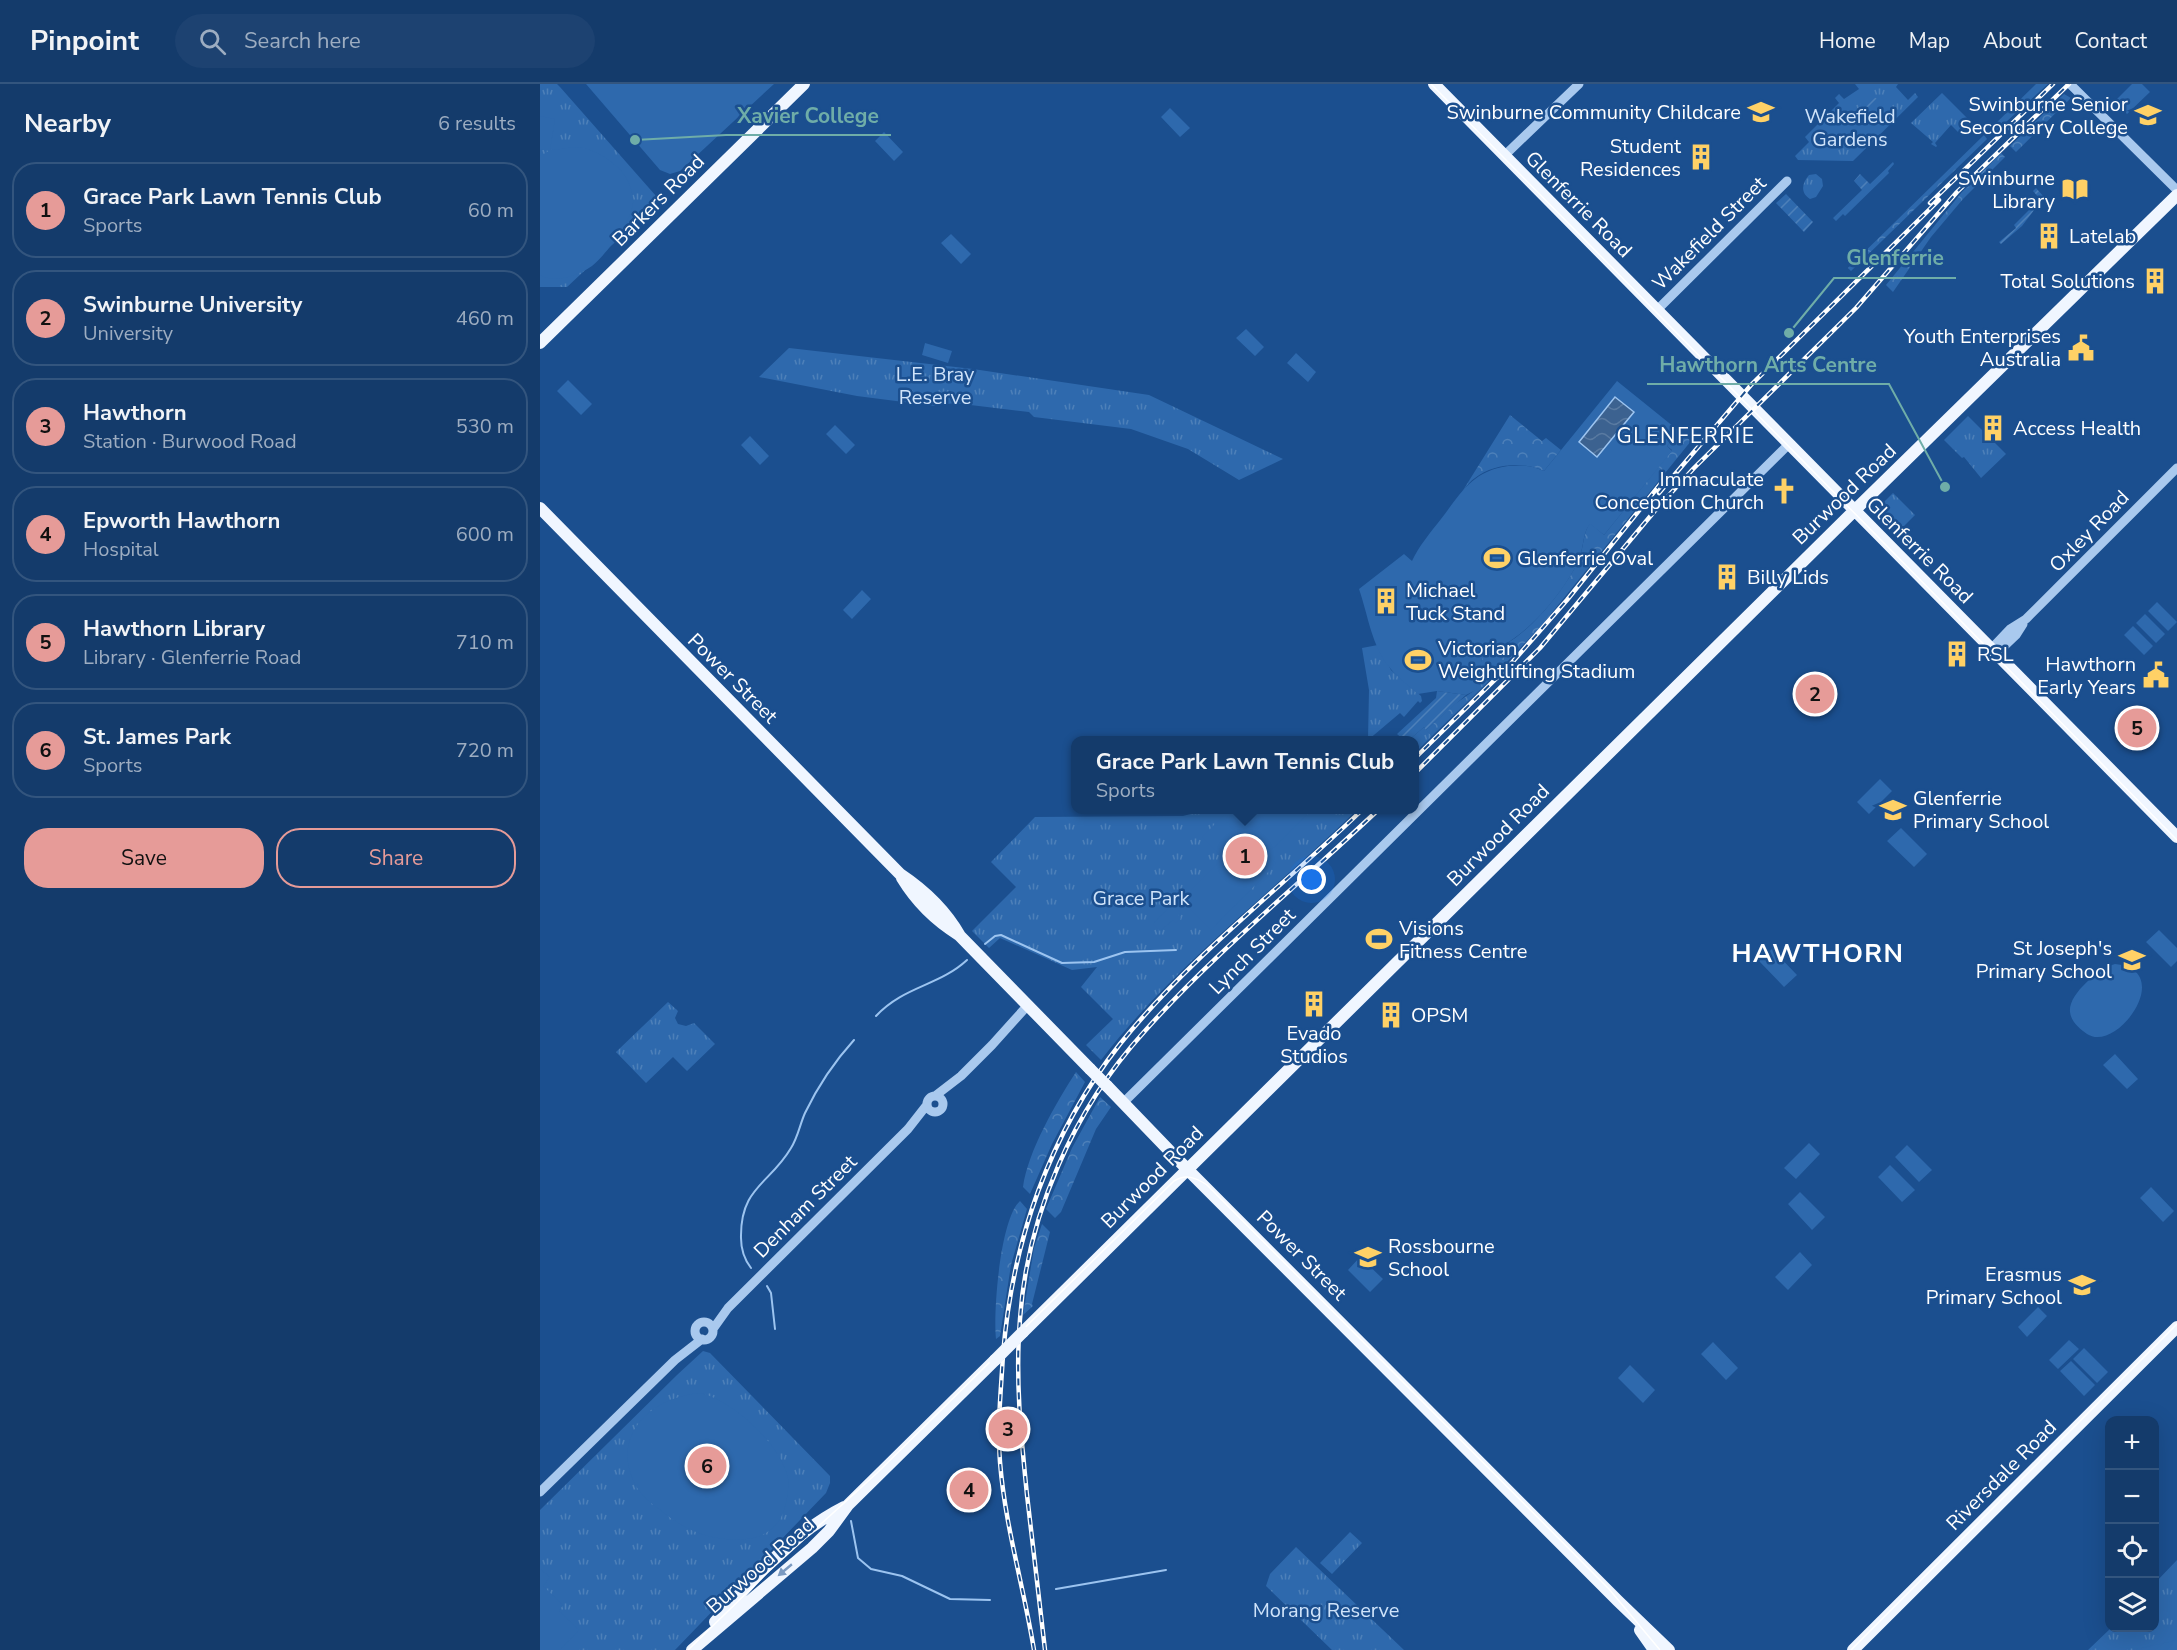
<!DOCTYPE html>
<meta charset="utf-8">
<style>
:root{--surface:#143b6b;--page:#1d4271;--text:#f1f3f6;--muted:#9dadc1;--line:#33557e;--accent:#e69b98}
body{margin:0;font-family:"Nunito Sans",sans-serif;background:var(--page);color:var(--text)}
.controls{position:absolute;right:18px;bottom:18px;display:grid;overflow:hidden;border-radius:12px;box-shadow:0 6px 24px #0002}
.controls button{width:54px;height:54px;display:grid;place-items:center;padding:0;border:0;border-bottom:2px solid var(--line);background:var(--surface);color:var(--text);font:30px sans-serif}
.you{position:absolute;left:772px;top:796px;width:21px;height:21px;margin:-15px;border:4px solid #fff;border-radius:50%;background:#1a73e8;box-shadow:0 0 0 9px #1a73e833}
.badge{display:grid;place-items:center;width:39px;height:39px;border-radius:50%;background:var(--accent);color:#111;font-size:20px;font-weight:700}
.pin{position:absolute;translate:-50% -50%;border:3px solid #fff;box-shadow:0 2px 6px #0006}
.popup{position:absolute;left:531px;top:652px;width:348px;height:78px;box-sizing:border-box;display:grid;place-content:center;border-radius:12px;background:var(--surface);filter:drop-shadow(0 2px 4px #0005);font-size:20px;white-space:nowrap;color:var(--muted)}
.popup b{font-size:22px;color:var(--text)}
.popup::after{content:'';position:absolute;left:50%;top:100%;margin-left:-12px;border:12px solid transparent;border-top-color:var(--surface)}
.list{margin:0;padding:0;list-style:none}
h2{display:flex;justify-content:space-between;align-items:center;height:78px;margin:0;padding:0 24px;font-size:26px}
h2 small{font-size:20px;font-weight:400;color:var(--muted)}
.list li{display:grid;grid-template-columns:39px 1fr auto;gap:18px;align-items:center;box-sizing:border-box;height:96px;margin:0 12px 12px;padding:0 12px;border:2px solid var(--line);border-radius:24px}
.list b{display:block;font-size:22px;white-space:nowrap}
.list p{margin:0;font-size:20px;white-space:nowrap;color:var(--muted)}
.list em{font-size:20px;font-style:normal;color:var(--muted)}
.actions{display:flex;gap:12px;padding:18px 24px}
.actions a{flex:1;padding:14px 0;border:2px solid var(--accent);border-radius:24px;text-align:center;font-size:21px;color:var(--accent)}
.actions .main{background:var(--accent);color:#111}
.icon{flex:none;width:33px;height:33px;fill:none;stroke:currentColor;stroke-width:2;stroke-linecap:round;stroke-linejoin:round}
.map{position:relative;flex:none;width:1637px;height:1566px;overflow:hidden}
header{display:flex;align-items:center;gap:36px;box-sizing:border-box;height:84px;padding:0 30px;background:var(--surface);border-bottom:2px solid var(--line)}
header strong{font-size:28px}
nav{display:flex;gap:33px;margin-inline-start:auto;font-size:21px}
.search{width:420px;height:54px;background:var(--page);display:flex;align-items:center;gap:15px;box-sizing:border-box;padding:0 21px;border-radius:33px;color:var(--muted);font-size:22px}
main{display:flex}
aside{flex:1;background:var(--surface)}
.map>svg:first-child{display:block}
.grass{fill:url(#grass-tufts)}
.forest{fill:url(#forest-crowns)}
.garden{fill:url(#garden-furrows)}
.pitch{fill:#2e69ad}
.water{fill:url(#water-waves);stroke:#9cc4f0;stroke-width:1.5}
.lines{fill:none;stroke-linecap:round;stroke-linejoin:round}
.stream{stroke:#9cc4f0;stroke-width:2}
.minor{stroke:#a9c9ee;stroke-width:9}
.major{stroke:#f0f6ff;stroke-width:12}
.tram{stroke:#fff;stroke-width:1.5}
.rail-casing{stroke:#fff;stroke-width:4.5}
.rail{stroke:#1b4f8f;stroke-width:2;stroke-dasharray:7;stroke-linecap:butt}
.major-bridge{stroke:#f0f6ff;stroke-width:12}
.oneway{fill:#7b9ac1}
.labels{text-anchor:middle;stroke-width:5;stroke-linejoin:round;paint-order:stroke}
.poi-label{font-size:20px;fill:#fff;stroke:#1b4f8f;text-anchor:start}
.park-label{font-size:20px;fill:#cfe3fa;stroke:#1b4f8f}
.street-label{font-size:20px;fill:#fff;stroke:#1b4f8f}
.neighbourhood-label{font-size:21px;letter-spacing:1.5px;fill:#fff;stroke:#1b4f8f}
.district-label{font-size:26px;font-weight:bold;letter-spacing:1.5px;fill:#fff;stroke:#1b4f8f}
.leader{fill:none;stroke:#6fada8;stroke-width:2}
.callout-dot{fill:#6fada8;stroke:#1b4f8f;stroke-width:2}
.callout-label{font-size:21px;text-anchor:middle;font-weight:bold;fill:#6fada8;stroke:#1b4f8f;stroke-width:5;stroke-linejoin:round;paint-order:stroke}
</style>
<header>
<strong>Pinpoint</strong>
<div class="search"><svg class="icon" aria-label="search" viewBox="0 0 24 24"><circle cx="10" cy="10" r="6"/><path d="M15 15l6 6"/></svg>Search here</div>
<nav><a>Home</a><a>Map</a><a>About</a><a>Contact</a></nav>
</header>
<main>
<aside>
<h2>Nearby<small>6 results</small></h2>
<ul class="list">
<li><span class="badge">1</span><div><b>Grace Park Lawn Tennis Club</b><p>Sports</p></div><em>60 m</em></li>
<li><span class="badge">2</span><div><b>Swinburne University</b><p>University</p></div><em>460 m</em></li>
<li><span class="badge">3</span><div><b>Hawthorn</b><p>Station · Burwood Road</p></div><em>530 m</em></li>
<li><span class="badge">4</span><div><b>Epworth Hawthorn</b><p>Hospital</p></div><em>600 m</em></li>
<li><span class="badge">5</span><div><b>Hawthorn Library</b><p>Library · Glenferrie Road</p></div><em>710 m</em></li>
<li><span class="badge">6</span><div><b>St. James Park</b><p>Sports</p></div><em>720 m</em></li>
</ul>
<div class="actions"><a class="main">Save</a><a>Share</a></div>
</aside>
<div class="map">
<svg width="1637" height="1566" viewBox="0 0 1637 1566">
<defs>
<pattern id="grass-tufts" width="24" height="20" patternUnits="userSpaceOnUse" patternTransform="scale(1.5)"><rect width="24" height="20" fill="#2e69ad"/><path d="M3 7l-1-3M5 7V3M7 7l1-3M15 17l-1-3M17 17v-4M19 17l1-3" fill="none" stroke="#4d80b9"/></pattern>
<pattern id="forest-crowns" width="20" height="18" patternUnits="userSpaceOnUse" patternTransform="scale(1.5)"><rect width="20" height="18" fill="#2e69ad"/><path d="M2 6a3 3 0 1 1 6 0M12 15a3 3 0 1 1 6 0" fill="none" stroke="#4d80b9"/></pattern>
<pattern id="garden-furrows" width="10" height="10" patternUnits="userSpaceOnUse" patternTransform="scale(1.5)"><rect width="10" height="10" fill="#2e69ad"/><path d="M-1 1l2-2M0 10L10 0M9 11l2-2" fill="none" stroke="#4d80b9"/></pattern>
<pattern id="water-waves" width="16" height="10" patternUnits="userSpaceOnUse" patternTransform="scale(1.5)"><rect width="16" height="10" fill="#3c6290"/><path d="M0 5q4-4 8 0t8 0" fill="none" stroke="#597aa1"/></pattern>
</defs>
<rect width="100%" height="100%" fill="#1b4f8f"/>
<path class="grass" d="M0,0H17L20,3L116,112L117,119L27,203H0Z
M1315,0H1358L1356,3L1368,16L1375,9L1378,13L1313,77L1258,76L1255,72L1269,58L1265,53L1299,19L1295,14L1299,10L1304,15L1319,5Z
M1402,9L1439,46L1434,51L1425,42L1419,49L1411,41L1395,59L1397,62L1396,63L1391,60L1393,58L1371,39Z
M1276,90L1282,95L1283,102L1276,113L1270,115C1260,109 1262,99 1269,91Z
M249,264L433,285L609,311L743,375L699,396L648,365L591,345L494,333L489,328L414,319L395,322L317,312L219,293Z
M1428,332L1466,370L1441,394L1424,373L1422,374L1404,356Z
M1353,409L1375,431L1364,442H1361L1352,434L1345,441L1333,429Z
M838,561L851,586L881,612L882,617L880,619L878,617L864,633L860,629L828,656L829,606L822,564Z
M884,643L892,652L875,669L874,656H869Z
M666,726H817C732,809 634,881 561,976L546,961L573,935L541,903L557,883L532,886L460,854L449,864L432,847L476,803L451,778L495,733L643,732Z
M128,918L138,927L135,934L138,940L146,942L154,939L175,960L147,987L133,973L106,999L76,968Z
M163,1267L170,1269L290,1392V1399L286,1409L135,1566H0V1426L137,1291Z
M810,1448L822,1459L792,1490L780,1479Z
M756,1463L864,1566H792L726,1502L730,1490Z
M1637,1476V1566H1548L1571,1544H1614L1615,1499Z"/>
<path class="forest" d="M1496,0H1508L1456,47L1452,43Z
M1524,10L1531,14L1476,68L1470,62Z
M1444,51L1447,55L1311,187L1308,184Z
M1461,69L1465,73L1423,115L1391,153L1353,208L1346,201L1422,108Z
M970,331L1002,357L1006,354L1021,366L1004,387C984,377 953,380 935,394C930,397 926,403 922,408Z
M1139,347L1151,357L1002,541L945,601L892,652L886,646L915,620L935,606L943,569C981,562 1021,511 1038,478C1044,466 1042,450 1050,439L1064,451L1132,366L1127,362Z
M536,988L545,998L512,1060L490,1110L483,1103C488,1067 516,1019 536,988Z
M560,1013L571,1023L556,1045L521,1128L515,1134L506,1125L532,1064Z
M480,1117L487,1125L471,1181L460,1252L456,1255C453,1229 460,1135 480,1117Z
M502,1140L510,1148L492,1220L493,1222L483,1231L494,1164Z"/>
<path class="garden" d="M1320 22a10 10 0 1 1 20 0a10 10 0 1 1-20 0Z
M1353,78L1354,80L1348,87L1349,89L1305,132L1303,130L1296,137L1293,134L1322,106L1314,97L1320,90L1330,100Z
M1496,104L1504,113L1482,142L1461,160L1459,158L1476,144L1474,141L1500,115L1493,107Z
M1246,110L1273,138L1264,148L1236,119Z
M897,607L926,611L886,646L884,643L869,656H864L857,650L896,614Z"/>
<path class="pitch" d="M46,0H234L140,87L130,90L120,86Z
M1592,0H1602L1610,8L1587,30L1575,17Z
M630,24L650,44L640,53L621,33Z
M0,32L15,35L10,66C19,66 29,63 38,63C52,65 65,72 75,81C86,90 92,102 93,116C95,133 65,172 52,182C40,191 13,200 0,191V72L9,67L0,65Z
M344,48L363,68L354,77L335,57Z
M411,150L431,170L421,180L401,159Z
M706,245L724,263L715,272L696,254Z
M385,259L412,267L408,279L382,271Z
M756,269L776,288L768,298L747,279Z
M28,296L52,320L41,331L17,307Z
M1077,297L1139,347L1127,362L1132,367L1064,451L1050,440C1042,449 1044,466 1038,478C1021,512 981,561 943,569L936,606L926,611L897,607L878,610C869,602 858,594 850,584C832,563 828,531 819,505L864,470L872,477C879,462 890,449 901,435C921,409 932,387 968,382C981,381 992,381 1004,387Z
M295,341L315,361L306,370L286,350Z
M210,352L229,372L220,381L201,361Z
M322,506L331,515L312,535L303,526Z
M1617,518L1637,538L1628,547L1608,527Z
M1605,530L1625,550L1616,559L1596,539Z
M1593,542L1613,562L1604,571L1584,551Z
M1340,695L1352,707L1329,730L1317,718Z
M689,726L701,737L713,726H766L769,729L727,770L736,780L671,846L641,816L683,774L662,753Z
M1361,744L1387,770L1374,783L1347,757Z
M632,820L641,829L638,831L641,834L636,839L633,836L620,847L613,840Z
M1619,846L1637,864V877L1631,883L1606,858Z
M1232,865L1257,891L1244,903L1219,877Z
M1575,880C1637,886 1577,970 1547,950C1540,945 1531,938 1530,928C1528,910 1559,885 1575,880Z
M1575,970L1598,995L1587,1005L1563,981Z
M1269,1059L1280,1070L1256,1095L1244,1084Z
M1367,1061L1392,1086L1379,1098L1355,1073Z
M1350,1081L1375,1106L1362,1118L1338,1093Z
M1611,1103L1634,1127L1623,1138L1600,1114Z
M1260,1108L1285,1133L1272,1146L1248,1120Z
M1260,1168L1272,1181L1248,1206L1235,1193Z
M820,1173L843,1195L830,1208L808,1186Z
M1498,1223L1507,1232L1487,1253L1478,1243Z
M1529,1256L1539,1265L1518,1285L1509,1276Z
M1173,1258L1198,1284L1186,1296L1161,1270Z
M1544,1264L1568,1288L1557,1299L1533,1275Z
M1531,1277L1555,1301L1544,1312L1520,1287Z
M1090,1281L1115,1306L1103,1319L1078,1294Z
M160,1309C192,1316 242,1361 248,1395C249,1405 247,1417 244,1426C239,1443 224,1453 207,1455C172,1458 145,1447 119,1425C111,1419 101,1411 96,1402C69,1352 111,1313 160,1309Z
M0,1485L10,1493L3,1502L23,1521L19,1527L39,1546L20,1566H0Z
M1637,1556V1566H1593Z"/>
<path class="water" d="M1075,313L1094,328L1057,373L1039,358Z"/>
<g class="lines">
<path class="stream" d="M445,860L455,852L461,851L522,879L554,878L585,868L636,866
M336,932C364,902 399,902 427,876
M211,1184C204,1175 201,1165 201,1154C200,1103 230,1100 251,1064C258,1053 260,1040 265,1029C278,1002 294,978 314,956
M227,1202L231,1209L235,1245
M311,1437L318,1474L331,1485L362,1492L410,1515L450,1516
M516,1505L626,1486"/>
<path class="minor" d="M1530,0L1637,106
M965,71L1039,0
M1117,226L1247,97
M1451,565L1470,545L1486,535L1637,384
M1456,570L1476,551L1483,540
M387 1020a8 8 0 1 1 16 0a8 8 0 1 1-16 0Z
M395,1012L421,992L452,961L488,921
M583,1019L1249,360
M155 1247a9 9 0 1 1 18 0a9 9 0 1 1-18 0Z
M173,1245L188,1224L368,1045L386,1022
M0,1408L135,1276L162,1255"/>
<path class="major" d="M894,0L1637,753
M0,259L264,0
M0,424L360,790C384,806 406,827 420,852L550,985
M362,794C376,817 396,837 419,851
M567,1002L647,1085L1078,1517L1129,1566
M483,1248L1316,425L1637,111
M175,1538C214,1494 251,1450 304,1423
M1100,1546L1114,1566
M152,1566L272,1464L289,1447L308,1421L455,1276
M1313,1566L1637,1243"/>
<path class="tram" d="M891,0L1637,756
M148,1566L227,1489L337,1389L634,1097C646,1090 655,1093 667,1101L1069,1505L1120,1566
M1311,1566L1637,1240"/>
<g class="rail-casing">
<path id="rail" d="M1390,119L1513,0
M1119,409L1211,301L1399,116
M874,675L969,582L1027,516L1122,398
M874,690L1000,564L1118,423L1154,384L1316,224L1417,108L1529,0
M494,1566C484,1504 465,1442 460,1378C457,1342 461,1307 463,1271C472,1158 509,1050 580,960C650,873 742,803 822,726
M505,1566C499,1514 493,1462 487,1411C481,1352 475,1294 480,1235C487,1131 534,1025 604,948C675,868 760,800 838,726"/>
</g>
<use href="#rail" class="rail"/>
<path class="major-bridge" d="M550,985L567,1002
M455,1276L483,1248"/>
</g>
<defs><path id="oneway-solid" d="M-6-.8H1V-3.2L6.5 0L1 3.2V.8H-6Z" transform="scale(1.5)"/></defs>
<use class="oneway" href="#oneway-solid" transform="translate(245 1486) rotate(140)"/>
<defs>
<g id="school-bare" transform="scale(2.07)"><path d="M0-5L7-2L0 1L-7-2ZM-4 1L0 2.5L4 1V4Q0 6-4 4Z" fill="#ffd166" stroke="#1b4f8f" stroke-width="2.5" paint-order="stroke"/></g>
<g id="building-bare" transform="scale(2.07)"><path d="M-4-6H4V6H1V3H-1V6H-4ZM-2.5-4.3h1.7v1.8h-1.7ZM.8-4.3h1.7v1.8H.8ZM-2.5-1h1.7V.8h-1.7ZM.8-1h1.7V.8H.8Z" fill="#ffd166" stroke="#1b4f8f" stroke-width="2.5" paint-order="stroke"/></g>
<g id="library-bare" transform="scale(2.07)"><path d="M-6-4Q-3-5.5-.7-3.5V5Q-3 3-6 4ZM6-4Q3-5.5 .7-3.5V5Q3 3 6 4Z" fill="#ffd166" stroke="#1b4f8f" stroke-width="2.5" paint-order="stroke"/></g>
<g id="civic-bare" transform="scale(2.07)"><path d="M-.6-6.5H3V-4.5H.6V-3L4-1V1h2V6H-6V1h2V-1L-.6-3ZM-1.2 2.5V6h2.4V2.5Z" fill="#ffd166" stroke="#1b4f8f" stroke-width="2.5" paint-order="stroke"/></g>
<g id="church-bare" transform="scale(2.07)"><path d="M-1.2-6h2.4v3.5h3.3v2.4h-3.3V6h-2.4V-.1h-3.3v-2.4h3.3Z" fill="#ffd166" stroke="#1b4f8f" stroke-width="2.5" paint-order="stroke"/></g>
<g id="stadium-bare" transform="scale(2.07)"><path d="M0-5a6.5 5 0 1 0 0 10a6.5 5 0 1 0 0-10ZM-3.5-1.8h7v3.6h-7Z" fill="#ffd166" stroke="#1b4f8f" stroke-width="2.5" paint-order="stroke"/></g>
</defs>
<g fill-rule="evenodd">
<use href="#school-bare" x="1221" y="28"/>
<use href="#school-bare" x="1608" y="31"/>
<use href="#building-bare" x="1161" y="73"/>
<use href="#library-bare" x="1535" y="105"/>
<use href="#building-bare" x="1509" y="152"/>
<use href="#building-bare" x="1615" y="197"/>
<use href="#civic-bare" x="1541" y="264"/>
<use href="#building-bare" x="1453" y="344"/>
<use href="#church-bare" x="1244" y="407"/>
<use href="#stadium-bare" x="957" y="474"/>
<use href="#building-bare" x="1187" y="493"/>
<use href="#building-bare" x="846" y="517"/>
<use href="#building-bare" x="1417" y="570"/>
<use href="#stadium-bare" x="878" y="576"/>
<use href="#civic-bare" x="1616" y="591"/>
<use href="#school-bare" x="1353" y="726"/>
<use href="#stadium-bare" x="839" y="855"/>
<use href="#school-bare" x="1592" y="876"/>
<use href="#building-bare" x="774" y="920"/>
<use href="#building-bare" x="851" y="931"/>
<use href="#school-bare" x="828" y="1173"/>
<use href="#school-bare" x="1542" y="1201"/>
</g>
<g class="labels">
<g class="poi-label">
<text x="1588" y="27" text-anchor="end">Swinburne Senior<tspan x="1588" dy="23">Secondary College</tspan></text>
<text x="1201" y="35" text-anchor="end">Swinburne Community Childcare</text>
<text x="1141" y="69" text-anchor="end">Student<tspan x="1141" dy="23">Residences</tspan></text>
<text x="1515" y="101" text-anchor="end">Swinburne<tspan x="1515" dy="23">Library</tspan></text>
<text x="1529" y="159">Latelab</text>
<text x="1595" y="204" text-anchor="end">Total Solutions</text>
<text x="1521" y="259" text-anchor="end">Youth Enterprises<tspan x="1521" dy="23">Australia</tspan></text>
<text x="1473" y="351">Access Health</text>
<text x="1224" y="402" text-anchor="end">Immaculate<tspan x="1224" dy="23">Conception Church</tspan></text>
<text x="977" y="481">Glenferrie Oval</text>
<text x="1207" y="500">Billy Lids</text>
<text x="866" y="513">Michael<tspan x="866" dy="23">Tuck Stand</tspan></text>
<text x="898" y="571">Victorian<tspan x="898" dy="23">Weightlifting Stadium</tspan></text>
<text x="1437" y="577">RSL</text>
<text x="1596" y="587" text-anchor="end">Hawthorn<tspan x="1596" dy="23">Early Years</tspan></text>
<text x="1373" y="721">Glenferrie<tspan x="1373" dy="23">Primary School</tspan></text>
<text x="859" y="851">Visions<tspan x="859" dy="23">Fitness Centre</tspan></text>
<text x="1572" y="871" text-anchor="end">St Joseph's<tspan x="1572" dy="23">Primary School</tspan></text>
<text x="871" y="938">OPSM</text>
<text x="774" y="956" text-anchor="middle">Evado<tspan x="774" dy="23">Studios</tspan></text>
<text x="848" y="1169">Rossbourne<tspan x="848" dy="23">School</tspan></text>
<text x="1522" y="1197" text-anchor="end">Erasmus<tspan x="1522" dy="23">Primary School</tspan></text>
</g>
<g class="park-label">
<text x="1310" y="39">Wakefield<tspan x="1310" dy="23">Gardens</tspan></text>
<text x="395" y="297">L.E. Bray<tspan x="395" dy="23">Reserve</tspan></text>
<text x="601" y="821">Grace Park</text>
<text x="786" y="1533">Morang Reserve</text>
</g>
<g class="street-label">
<text transform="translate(118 116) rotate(-45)" y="7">Barkers Road</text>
<text transform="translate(1039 120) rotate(45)" y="7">Glenferrie Road</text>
<text transform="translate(1169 149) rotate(-45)" y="7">Wakefield Street</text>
<text transform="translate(1304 410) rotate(-44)" y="7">Burwood Road</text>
<text transform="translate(1549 447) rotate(-46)" y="7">Oxley Road</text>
<text transform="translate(1380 466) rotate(45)" y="7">Glenferrie Road</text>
<text transform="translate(193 594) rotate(45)" y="7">Power Street</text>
<text transform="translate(958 751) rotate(-45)" y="7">Burwood Road</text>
<text transform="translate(712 867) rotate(-45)" y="7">Lynch Street</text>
<text transform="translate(612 1093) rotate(-45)" y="7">Burwood Road</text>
<text transform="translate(265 1122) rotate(-45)" y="7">Denham Street</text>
<text transform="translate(762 1171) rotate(45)" y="7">Power Street</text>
<text transform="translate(1461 1391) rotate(-45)" y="7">Riversdale Road</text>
<text transform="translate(220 1481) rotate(-41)" y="7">Burwood Road</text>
</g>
<g class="neighbourhood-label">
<text x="1146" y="359">GLENFERRIE</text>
</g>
<g class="district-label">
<text x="1278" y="878">HAWTHORN</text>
</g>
</g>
<path class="leader" d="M95 56L186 51H351M1249 249L1294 194H1416M1405 403L1349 300H1107"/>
<g class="callout-dot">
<circle cx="95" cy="56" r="6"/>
<circle cx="1249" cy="249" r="6"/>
<circle cx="1405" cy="403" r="6"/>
</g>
<g class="callout-label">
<text x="268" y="39">Xavier College</text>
<text x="1355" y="181">Glenferrie</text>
<text x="1228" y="288">Hawthorn Arts Centre</text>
</g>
</svg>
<div class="controls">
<button>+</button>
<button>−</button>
<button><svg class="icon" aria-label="locate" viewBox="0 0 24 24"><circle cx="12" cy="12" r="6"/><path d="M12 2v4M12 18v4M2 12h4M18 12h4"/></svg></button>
<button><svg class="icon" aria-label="layers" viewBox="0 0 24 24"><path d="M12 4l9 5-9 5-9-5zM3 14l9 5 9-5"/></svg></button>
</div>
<div class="you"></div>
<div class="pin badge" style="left:705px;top:772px">1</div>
<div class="popup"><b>Grace Park Lawn Tennis Club</b>Sports</div>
<div class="pin badge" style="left:1275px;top:610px">2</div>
<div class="pin badge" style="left:468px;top:1345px">3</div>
<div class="pin badge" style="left:429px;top:1406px">4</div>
<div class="pin badge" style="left:1597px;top:644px">5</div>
<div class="pin badge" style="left:167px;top:1382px">6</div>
</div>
</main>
